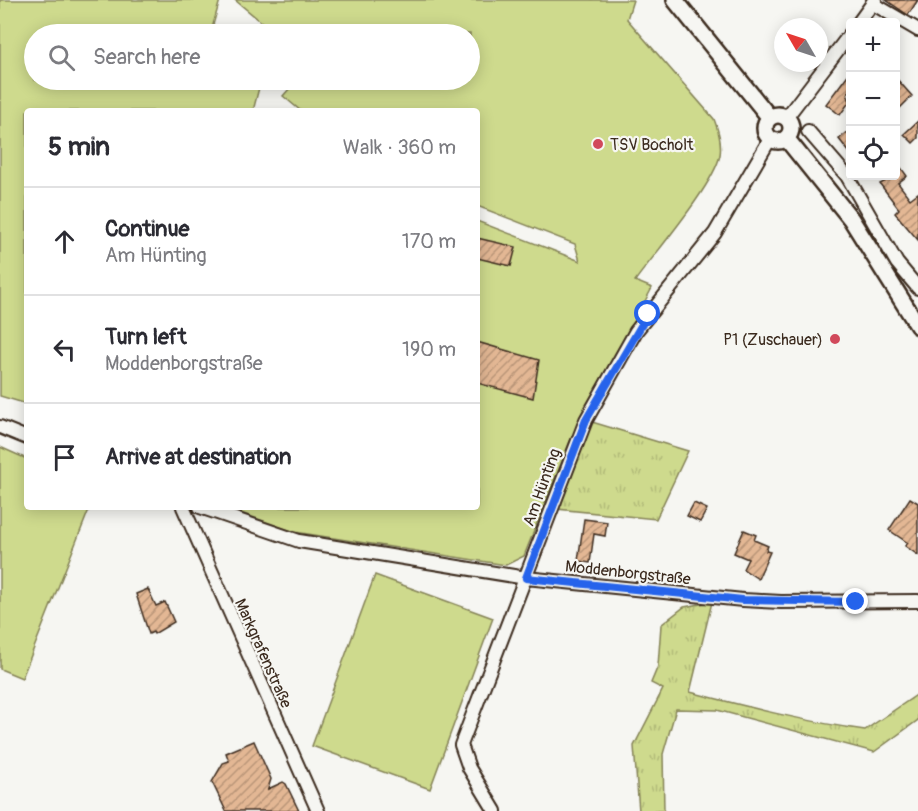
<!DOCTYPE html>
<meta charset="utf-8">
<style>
:root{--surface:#fff;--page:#f2f2f3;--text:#2b2b33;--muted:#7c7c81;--line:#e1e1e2}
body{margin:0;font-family:Pangolin,sans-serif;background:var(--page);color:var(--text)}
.controls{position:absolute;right:18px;top:18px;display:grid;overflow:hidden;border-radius:6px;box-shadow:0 3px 15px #0003}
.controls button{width:54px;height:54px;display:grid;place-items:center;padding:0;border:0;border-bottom:2px solid var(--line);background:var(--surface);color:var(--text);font:30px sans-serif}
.compass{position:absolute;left:774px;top:18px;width:54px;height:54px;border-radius:50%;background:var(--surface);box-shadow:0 3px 15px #0003;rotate:309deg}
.stop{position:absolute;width:18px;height:18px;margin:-14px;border:4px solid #2563eb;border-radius:50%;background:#fff}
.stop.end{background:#2563eb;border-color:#fff;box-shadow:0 2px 6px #0008}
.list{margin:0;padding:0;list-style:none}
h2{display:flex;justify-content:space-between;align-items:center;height:78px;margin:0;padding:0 24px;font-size:26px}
h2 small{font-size:20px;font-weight:400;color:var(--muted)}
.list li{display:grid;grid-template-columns:39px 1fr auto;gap:18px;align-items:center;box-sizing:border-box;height:108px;padding:0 24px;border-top:2px solid var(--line)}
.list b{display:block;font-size:22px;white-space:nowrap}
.list p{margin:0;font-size:20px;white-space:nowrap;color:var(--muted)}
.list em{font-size:20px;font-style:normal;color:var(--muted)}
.icon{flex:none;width:33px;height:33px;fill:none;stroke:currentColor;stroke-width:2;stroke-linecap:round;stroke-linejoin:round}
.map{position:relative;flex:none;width:918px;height:811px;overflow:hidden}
.search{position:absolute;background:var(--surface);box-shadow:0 3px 15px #0003;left:24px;top:24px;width:456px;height:66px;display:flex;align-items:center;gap:15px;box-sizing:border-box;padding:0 21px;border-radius:33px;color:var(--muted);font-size:22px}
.panel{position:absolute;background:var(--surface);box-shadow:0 3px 15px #0003;left:24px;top:108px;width:456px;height:402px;border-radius:6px}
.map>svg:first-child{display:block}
.grass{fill:url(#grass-tufts);stroke:#848256;stroke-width:1.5}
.pitch{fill:#ceda8d;stroke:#848256;stroke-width:1.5}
.building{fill:url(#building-hatch);stroke:#3b2a1e;stroke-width:1.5}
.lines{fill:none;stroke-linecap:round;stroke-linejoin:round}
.minor-casing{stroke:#3b2a1e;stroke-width:16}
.tertiary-casing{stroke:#3b2a1e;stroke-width:20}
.minor{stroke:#f6f6f2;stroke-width:12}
.tertiary{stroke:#f6f6f2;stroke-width:15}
.route{stroke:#2563eb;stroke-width:8}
.poi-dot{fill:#d1495b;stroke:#f6f6f2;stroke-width:2}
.labels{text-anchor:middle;stroke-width:4.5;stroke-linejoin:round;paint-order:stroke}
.poi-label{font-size:16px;fill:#3b2a1e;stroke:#f6f6f2;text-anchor:start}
.street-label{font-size:16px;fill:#3b2a1e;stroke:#f6f6f2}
</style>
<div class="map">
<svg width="918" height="811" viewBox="0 0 918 811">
<defs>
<pattern id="grass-tufts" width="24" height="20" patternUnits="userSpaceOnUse" patternTransform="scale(1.5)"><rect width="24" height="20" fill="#ceda8d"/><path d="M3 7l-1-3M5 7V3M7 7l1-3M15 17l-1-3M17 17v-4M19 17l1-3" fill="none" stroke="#b2bb79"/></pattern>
<pattern id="building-hatch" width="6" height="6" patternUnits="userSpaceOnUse" patternTransform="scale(1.5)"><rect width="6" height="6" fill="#e3b794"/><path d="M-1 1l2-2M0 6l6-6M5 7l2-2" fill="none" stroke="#b99578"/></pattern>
</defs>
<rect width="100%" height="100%" fill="#f6f6f2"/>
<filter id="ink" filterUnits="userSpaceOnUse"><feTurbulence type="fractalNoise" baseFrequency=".0167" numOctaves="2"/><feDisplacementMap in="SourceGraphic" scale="12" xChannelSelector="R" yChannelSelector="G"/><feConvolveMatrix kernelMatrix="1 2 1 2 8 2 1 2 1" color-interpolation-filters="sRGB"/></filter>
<g filter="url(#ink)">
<path class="grass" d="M592,422L688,451L656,519L557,509Z
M712,602L690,692C748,707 806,722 865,730L918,694V720L874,752L717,710L676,709L663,754L664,811H639L634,746L663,689L651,683L658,666L661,625L684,607Z"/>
<path class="pitch" d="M0,0H220L211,32L220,34H34V80H261L253,111H27V404L0,396Z
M235,0H633L627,19L714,119C718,130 722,142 720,155C714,185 655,253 635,281L652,288L570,441L524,556L506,565L295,532L224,507H477V221L580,261L575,244L477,206V111H301L283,96L297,80H470V34H276Z
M0,447L27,459V507H90L22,678L0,669Z
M375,575L493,618L430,789L312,746Z"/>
<path class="building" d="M886,0H918L908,15Z
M850,72V90L847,94L850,101L840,115L826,104Z
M896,78L912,96L896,112Z
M918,121V138L913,143L904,134Z
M850,130V153L839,139Z
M896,161L907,176L898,183L910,199L918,193V240L895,213L899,209L880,184L896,176Z
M477,238L516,247L511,266L477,258Z
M477,342L539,360L533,398L477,383Z
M910,498L918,503V555L905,546L908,543L889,530Z
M694,503L707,509L700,522L687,516Z
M584,519L607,522L605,536L594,534L590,563L578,561Z
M744,530L756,535L754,540L768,546L766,551L770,552L758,579L743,569L748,559L734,553Z
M148,589L156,606L165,602L174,622L154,634L153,632L149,634L136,594Z
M254,741L271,779L268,789L283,782L286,784L299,811H226L212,782L223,763L229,761L226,753Z"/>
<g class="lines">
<g class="minor-casing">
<path id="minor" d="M872,3L918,30
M859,22L875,0
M786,118L850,34
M808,131L847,176L897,263L918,288
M0,427L27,438
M183,507L318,811
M200,507L299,541L526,578L743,600L781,602L918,601
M495,811L469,768L461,745L586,420L636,331L715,233L770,139"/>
</g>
<g class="tertiary-casing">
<path id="tertiary" d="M675,0L770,118
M765 128a13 13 0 1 1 26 0a13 13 0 1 1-26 0Z
M786,138L851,219L918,326"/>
</g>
<use href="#minor" class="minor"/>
<use href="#tertiary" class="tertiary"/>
</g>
</g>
<g class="lines" filter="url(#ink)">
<path class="route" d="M648,314L586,420L526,578L743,600L856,602"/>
</g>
<g class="poi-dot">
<circle cx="598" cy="144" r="6"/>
<circle cx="835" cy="339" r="6"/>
</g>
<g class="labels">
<g class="poi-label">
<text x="610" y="150">TSV Bocholt</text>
<text x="823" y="345" text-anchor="end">P1 (Zuschauer)</text>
</g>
<g class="street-label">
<text transform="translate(541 487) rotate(-70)" y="6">Am Hünting</text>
<text transform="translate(628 572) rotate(6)" y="6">Moddenborgstraße</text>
<text transform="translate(264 653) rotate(66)" y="6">Markgrafenstraße</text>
</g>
</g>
</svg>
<div class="controls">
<button>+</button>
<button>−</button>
<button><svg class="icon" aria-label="locate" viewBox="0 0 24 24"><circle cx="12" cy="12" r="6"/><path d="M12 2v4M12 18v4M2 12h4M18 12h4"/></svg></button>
</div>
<svg class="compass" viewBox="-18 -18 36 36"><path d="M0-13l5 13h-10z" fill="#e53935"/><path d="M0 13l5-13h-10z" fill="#7c7c81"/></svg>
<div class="stop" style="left:648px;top:314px"></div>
<div class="stop end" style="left:856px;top:602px"></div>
<div class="search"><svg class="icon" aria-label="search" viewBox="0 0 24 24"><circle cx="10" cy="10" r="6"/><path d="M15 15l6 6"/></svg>Search here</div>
<section class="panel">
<h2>5 min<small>Walk · 360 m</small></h2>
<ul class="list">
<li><svg class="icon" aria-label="ahead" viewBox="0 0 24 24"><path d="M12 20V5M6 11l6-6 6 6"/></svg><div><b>Continue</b><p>Am Hünting</p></div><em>170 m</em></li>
<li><svg class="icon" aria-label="left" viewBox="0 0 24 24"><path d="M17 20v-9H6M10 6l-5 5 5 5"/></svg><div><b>Turn left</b><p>Moddenborgstraße</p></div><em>190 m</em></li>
<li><svg class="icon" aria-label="arrive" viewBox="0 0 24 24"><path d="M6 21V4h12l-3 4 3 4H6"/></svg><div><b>Arrive at destination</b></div></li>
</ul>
</section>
</div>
